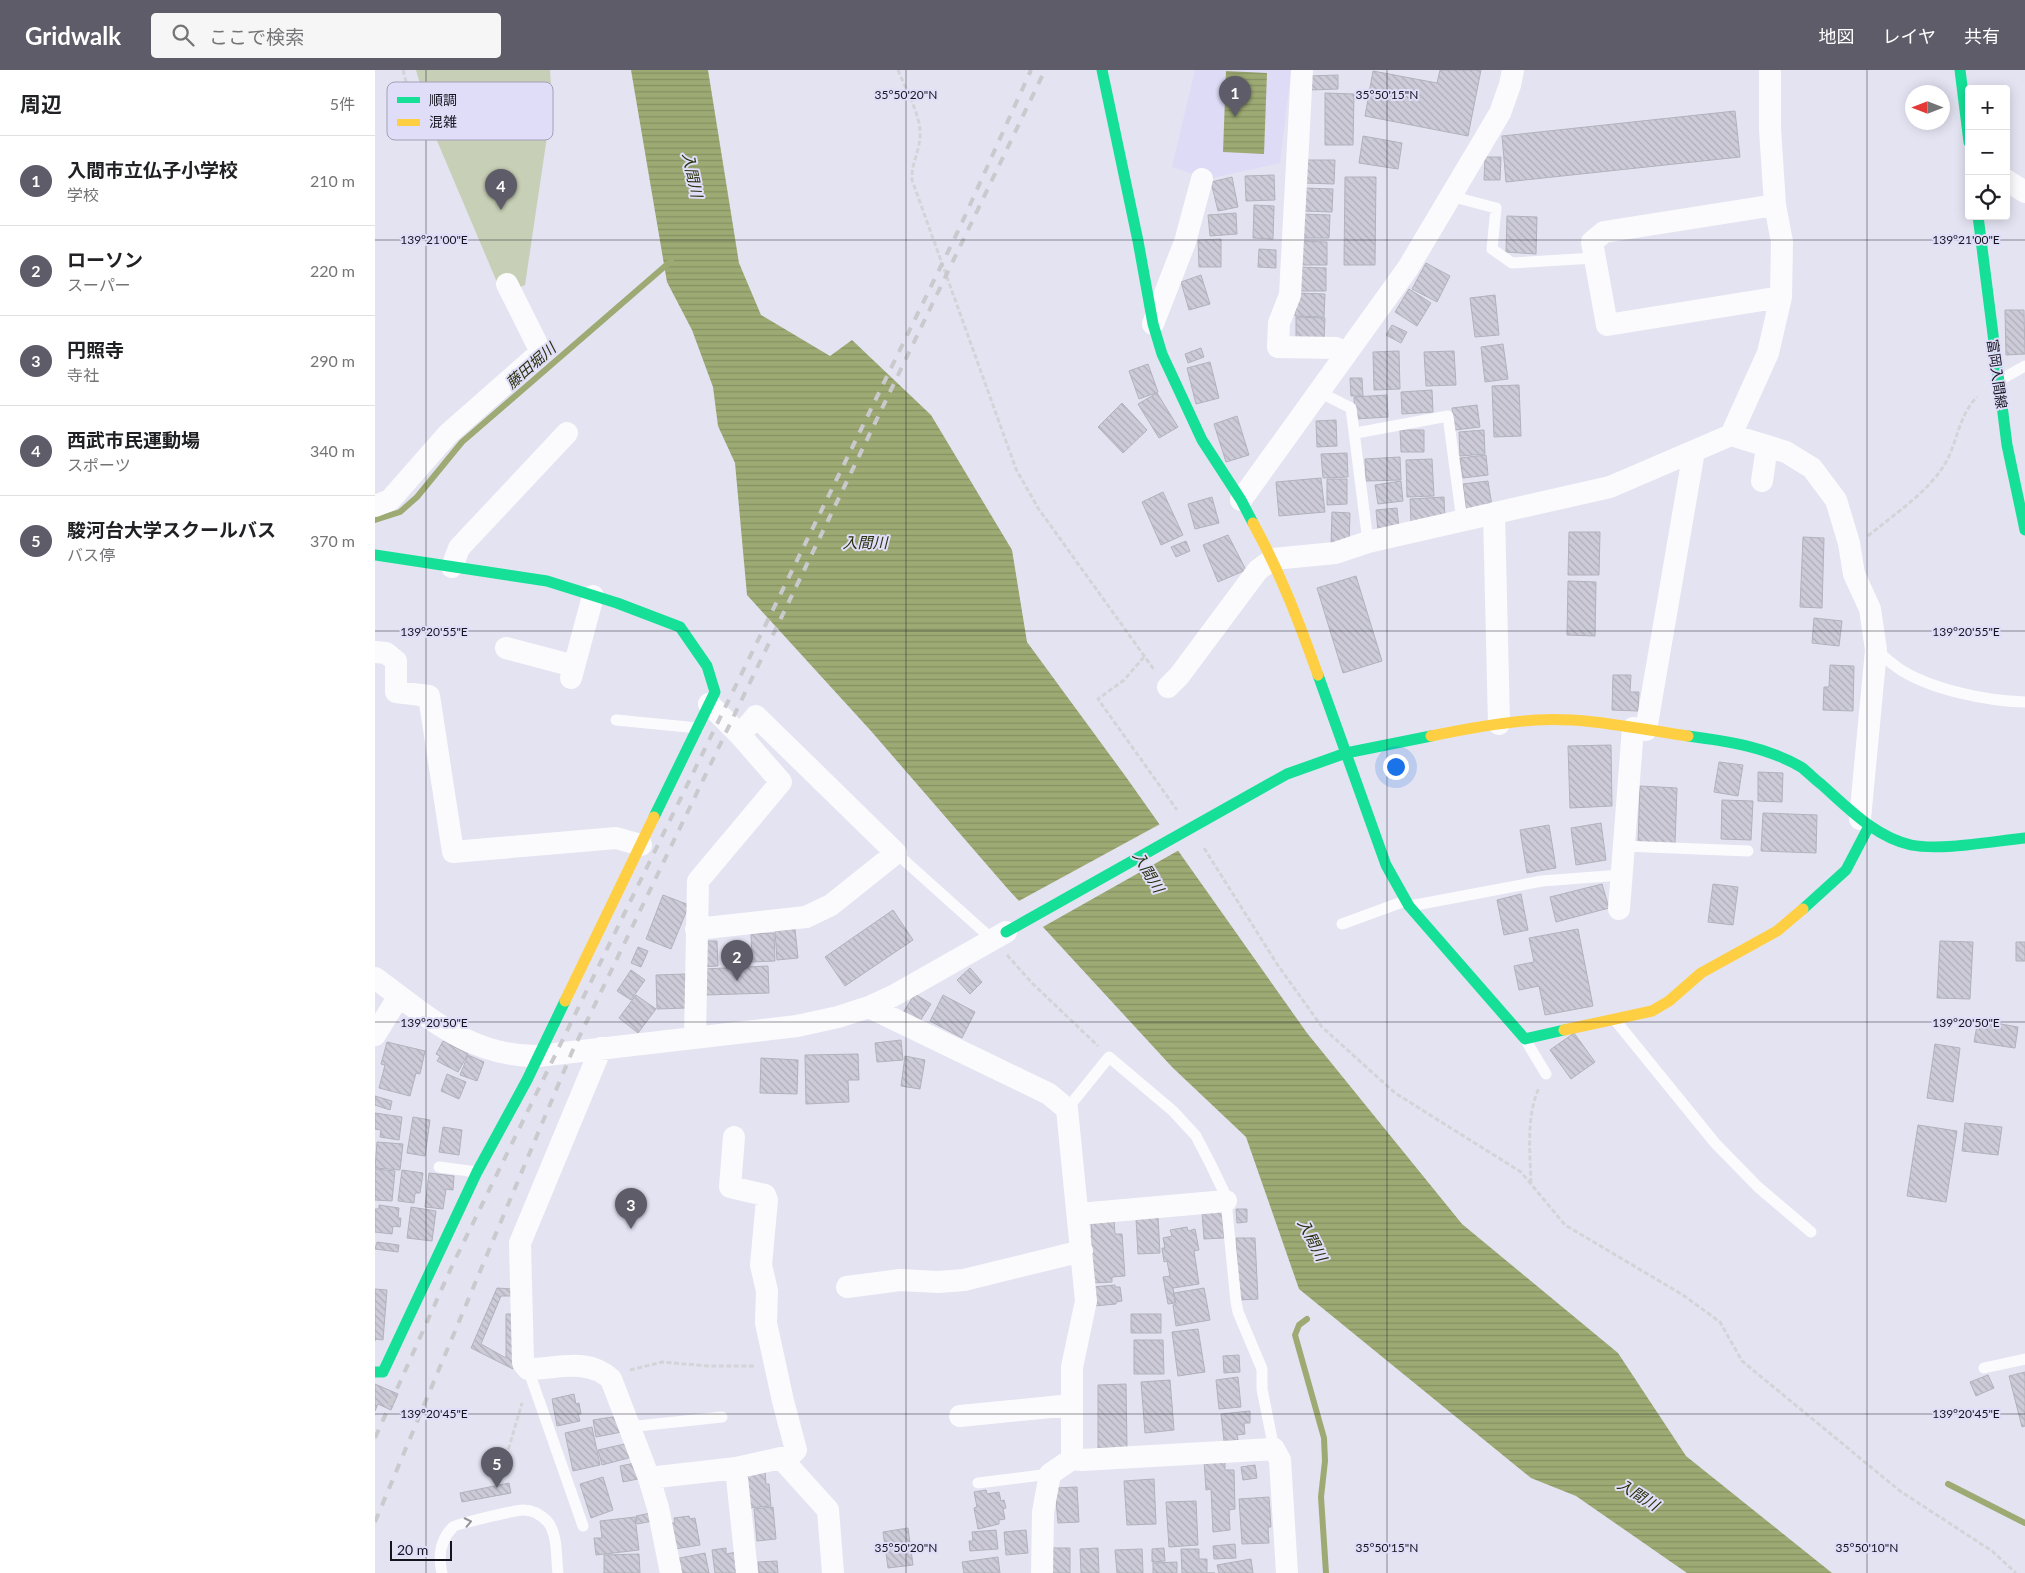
<!DOCTYPE html>
<html lang="ja">
<meta charset="utf-8">
<style>
:root{--surface:#fff;--page:#f6f6f6;--text:#202124;--muted:#757577;--line:#e0e0e0;--accent:#5d5c68}
body{margin:0;font-family:Lato,"Noto Sans JP",sans-serif;background:var(--page);color:var(--text)}
.controls{position:absolute;right:15px;top:15px;display:grid;overflow:hidden;border-radius:5px;box-shadow:0 2px 12px #0003}
.controls button{width:45px;height:45px;display:grid;place-items:center;padding:0;border:0;border-bottom:1px solid var(--line);background:var(--surface);color:var(--text);font:25px sans-serif}
.compass{position:absolute;left:1530px;top:15px;width:45px;height:45px;border-radius:50%;background:var(--surface);box-shadow:0 2px 12px #0003;rotate:270deg}
.scale{position:absolute;left:15px;bottom:12px;width:62px;box-sizing:border-box;padding-left:5px;border:2px solid #15141e;border-top:0;font-size:14px;line-height:18px;white-space:nowrap;color:#15141e;-webkit-text-stroke:4px #dfddf8;paint-order:stroke}
.you{position:absolute;left:1020px;top:696px;width:18px;height:18px;margin:-12px;border:4px solid #fff;border-radius:50%;background:#1a73e8;box-shadow:0 0 0 8px #1a73e833}
.badge{display:grid;place-items:center;width:32px;height:32px;border-radius:50%;background:var(--accent);color:#fff;font-size:16px;font-weight:700}
.pin{position:absolute;translate:-50% -41px;filter:drop-shadow(0 1px 2px #0008)}
.pin::after{content:'';position:absolute;top:26px;width:18px;height:15px;background:inherit;clip-path:polygon(0 0,100% 0,50% 100%)}
.list{margin:0;padding:0;list-style:none}
h2{display:flex;justify-content:space-between;align-items:center;height:65px;margin:0;padding:0 20px;font-size:21px}
h2 small{font-size:16px;font-weight:400;color:var(--muted)}
.list li{display:grid;grid-template-columns:32px 1fr auto;gap:15px;align-items:center;box-sizing:border-box;height:90px;padding:0 20px;border-top:1px solid var(--line)}
.list b{display:block;font-size:19px;white-space:nowrap}
.list p{margin:0;font-size:16px;white-space:nowrap;color:var(--muted)}
.list em{font-size:16px;font-style:normal;color:var(--muted)}
.icon{flex:none;width:28px;height:28px;fill:none;stroke:currentColor;stroke-width:2;stroke-linecap:round;stroke-linejoin:round}
.map{position:relative;flex:none;width:1650px;height:1503px;overflow:hidden}
header{display:flex;align-items:center;gap:30px;box-sizing:border-box;height:70px;padding:0 25px;background:var(--accent);color:#fff}
header strong{font-size:24px}
nav{display:flex;gap:28px;margin-inline-start:auto;font-size:18px}
.search{width:350px;height:45px;background:var(--page);display:flex;align-items:center;gap:12px;box-sizing:border-box;padding:0 18px;border-radius:5px;color:var(--muted);font-size:19px}
main{display:flex}
aside{flex:1;background:var(--surface)}
.map>svg:first-child{display:block}
.built{fill:#dddbf5}
.pitch{fill:#c7d0b6}
.water{fill:url(#water-rules)}
.pier{fill:#e4e3f2}
.lines{fill:none;stroke-linecap:round;stroke-linejoin:round}
.stream{stroke:#9daa73;stroke-width:6}
.building{fill:url(#building-back-hatch);stroke:#b2b2bd}
.path{stroke:#d4d4d8;stroke-width:3;stroke-dasharray:5 2.5;stroke-linecap:butt}
.lane{stroke:#fbfbfd;stroke-width:11}
.street{stroke:#fbfbfd;stroke-width:22}
.fast{stroke:#16e098;stroke-width:11}
.slow{stroke:#ffcf43;stroke-width:11}
.rail{stroke:#cac9cd;stroke-width:4;stroke-dasharray:9 9;stroke-linecap:butt}
.oneway{stroke:#949399}
.ticks{fill:none;stroke:#15141e;stroke-width:1;stroke-opacity:0.45}
.labels{text-anchor:middle;stroke-width:4;stroke-linejoin:round;paint-order:stroke}
.street-label{font-size:14px;fill:#15141e;stroke:#dfddf8}
.water-label{font-size:15px;font-style:italic;fill:#29310d;stroke:#dfddf8}
.key{fill:#dfddf8;stroke:#a2a1b7;stroke-width:1}
.key-label{font-size:14px;fill:#15141e}
.ticks-label{font-size:12px;text-anchor:middle;fill:#15141e;stroke:#dfddf8;stroke-width:4;stroke-linejoin:round;paint-order:stroke}
</style>
<header>
<strong>Gridwalk</strong>
<div class="search"><svg class="icon" aria-label="search" viewBox="0 0 24 24"><circle cx="10" cy="10" r="6"/><path d="M15 15l6 6"/></svg>ここで検索</div>
<nav><a>地図</a><a>レイヤ</a><a>共有</a></nav>
</header>
<main>
<aside>
<h2>周辺<small>5件</small></h2>
<ul class="list">
<li><span class="badge">1</span><div><b>入間市立仏子小学校</b><p>学校</p></div><em>210 m</em></li>
<li><span class="badge">2</span><div><b>ローソン</b><p>スーパー</p></div><em>220 m</em></li>
<li><span class="badge">3</span><div><b>円照寺</b><p>寺社</p></div><em>290 m</em></li>
<li><span class="badge">4</span><div><b>西武市民運動場</b><p>スポーツ</p></div><em>340 m</em></li>
<li><span class="badge">5</span><div><b>駿河台大学スクールバス</b><p>バス停</p></div><em>370 m</em></li>
</ul>
</aside>
<div class="map">
<svg width="1650" height="1503" viewBox="0 0 1650 1503">
<defs>
<pattern id="water-rules" width="6" height="5" patternUnits="userSpaceOnUse" patternTransform="scale(1.25)"><rect width="6" height="5" fill="#9daa73"/><path d="M0 2.5h6" fill="none" stroke="#869163"/></pattern>
<pattern id="building-back-hatch" width="6" height="6" patternUnits="userSpaceOnUse" patternTransform="scale(1.25)"><rect width="6" height="6" fill="#cccbd7"/><path d="M-1 5l2 2M0 0l6 6M5-1l2 2" fill="none" stroke="#aeadb8"/></pattern>
</defs>
<rect width="100%" height="100%" fill="#e4e3f2"/>
<path class="built" d="M820,0H916L905,93L833,109L797,97Z"/>
<path class="pitch" d="M41,0H175L177,33L150,215L127,224L60,66Z"/>
<path class="water" d="M256,0H333L364,193L386,245L455,286L477,270L556,345L637,480L652,572L751,707L932,963L1087,1154L1243,1283L1311,1386L1457,1503H1312L1201,1426L1156,1408L924,1219L871,1067L797,997L632,818L496,661L372,525L360,393L343,356L338,317L317,260L292,212Z
M851,1L892,3L889,84L848,82Z"/>
<path class="pier" d="M787,753L806,779L666,858L642,832Z"/>
<g class="lines">
<path class="stream" d="M0,450L25,442L42,427L87,372L296,191
M932,1249L924,1255L920,1265L949,1368L950,1391L946,1427L951,1503
M1573,1414L1650,1453"/>
</g>
<path class="building" d="M1065,0H1106L1093,66L990,46L998,1L1062,13Z
M963,5V19L934,20L933,6Z
M950,23L979,24L978,75H950Z
M1360,41L1365,87L1131,112L1127,66Z
M988,66L1027,73L1023,99L984,93Z
M1110,87H1126L1125,110H1109Z
M931,90H960L959,114L930,113Z
M899,105L900,130L871,131L870,106Z
M857,107L863,137L843,141L836,112Z
M970,107H1001L1000,195H969Z
M929,118L958,119L957,142L928,141Z
M879,135L899,136L898,169L878,168Z
M861,143L862,164L835,166L833,145Z
M926,144L955,145L954,168H926Z
M1132,146L1162,147L1161,184L1131,182Z
M846,169V197H824L823,170Z
M924,171L952,172V195H923Z
M884,179L901,180V198L883,197Z
M1051,193L1075,206L1062,232L1037,219Z
M923,197L951,198V221H922Z
M826,205L835,234L814,240L806,212Z
M1034,219L1056,233L1042,256L1020,242Z
M921,223L950,224L949,247L920,246Z
M1120,225L1124,265L1100,267L1095,228Z
M1630,240H1649L1650,284L1631,285Z
M921,247L950,248L949,271L921,270Z
M1017,255L1032,262L1026,273L1011,265Z
M1128,274L1133,309L1110,312L1106,277Z
M826,278L829,287L813,293L810,284Z
M1024,281L1025,319L999,320L998,282Z
M1079,281L1081,315L1051,316L1049,282Z
M835,292L844,328L821,334L812,298Z
M773,294L783,322L764,329L754,301Z
M975,308H987L988,326H976Z
M1144,315L1146,366L1119,367L1117,316Z
M1057,320L1058,342L1027,344L1026,322Z
M782,323L803,357L784,368L763,334Z
M1012,325L1013,347L980,349L979,327Z
M747,333L772,360L748,383L723,357Z
M1102,335L1105,357L1080,360L1077,338Z
M862,346L874,385L851,392L839,354Z
M961,350L962,376L942,377L941,351Z
M1025,360H1049V382H1026Z
M1109,360L1110,384L1085,386L1084,362Z
M972,383L973,407L948,408L946,384Z
M1111,385L1113,405L1088,408L1085,388Z
M1025,387L1026,410L991,411L990,389Z
M1057,389L1059,426L1032,427L1031,390Z
M946,408L950,442L904,446L901,412Z
M952,409H972V434L952,435Z
M1026,411L1028,431L1003,434L1000,415Z
M1113,411L1117,436L1091,439L1088,414Z
M788,422L808,465L786,475L767,432Z
M837,427L844,453L820,459L813,434Z
M1069,427L1070,450L1036,452L1035,429Z
M1022,438L1024,459L1003,461L1001,440Z
M957,442L975,443L974,475L956,474Z
M1194,462H1225L1224,505H1193Z
M853,465L871,500L843,512L828,475Z
M1428,467L1449,468L1447,538L1425,537Z
M811,471L815,481L801,487L796,477Z
M981,506L1007,591L968,603L942,518Z
M1193,511L1221,512L1220,566L1192,565Z
M1439,548L1467,551L1464,576L1437,573Z
M1455,595L1479,596L1478,641L1448,640L1449,617H1454Z
M1238,605H1256L1255,622H1264L1263,641L1237,640Z
M1236,675L1237,736L1195,738L1193,676Z
M1344,692L1368,695L1363,726L1339,722Z
M1383,702L1408,703L1407,732L1383,731Z
M1265,716L1302,718L1300,774L1263,772Z
M1347,730L1378,731L1376,770L1346,769Z
M1388,743L1442,745L1441,783L1386,781Z
M1226,753L1231,790L1201,795L1196,758Z
M1174,755L1181,798L1152,803L1145,760Z
M1227,814L1234,838L1181,852L1175,827Z
M1338,814L1363,817L1358,855L1333,852Z
M1146,824L1153,860L1129,865L1122,830Z
M288,825L314,835L296,879L271,869Z
M518,840L538,870L470,916L450,887Z
M420,859L423,888L402,890L400,861Z
M1203,859L1218,936L1170,945L1164,916L1144,920L1139,896L1159,892L1154,868Z
M399,863L400,891L377,892L376,864Z
M326,871H342L343,896L326,897Z
M1565,871L1598,872L1595,929L1562,928Z
M1641,872H1650V891H1641Z
M263,877L273,881L266,897L256,893Z
M393,896L394,923L330,925L329,899Z
M595,898L607,912L595,924L582,910Z
M256,900L270,910L256,930L242,921Z
M310,904L312,938L282,939L281,905Z
M540,924L556,934L543,954L527,944Z
M261,925L281,939L263,963L244,948Z
M568,925L600,942L587,968L555,951Z
M1603,950L1643,957L1640,978L1599,972Z
M1199,963L1220,992L1196,1009L1175,980Z
M526,970L528,990L502,992L500,973Z
M68,971L93,984L83,1002L62,991L65,986L61,984Z
M12,972L50,981L45,1004L41,1003L35,1026L4,1018L10,995L6,994Z
M1560,974L1585,978L1578,1032L1552,1028Z
M483,984L484,1010H473L474,1032L431,1034L430,985Z
M93,985L109,992L102,1011L85,1005Z
M530,986L550,990L545,1019L526,1016Z
M386,988L423,990L422,1024L385,1023Z
M72,1004L91,1012L84,1029L66,1021Z
M0,1026L17,1031L15,1040L0,1035Z
M0,1043L27,1047L24,1070L5,1067L6,1060L0,1059Z
M38,1047L55,1050L50,1086L32,1083Z
M1590,1053L1627,1057L1623,1085L1587,1081Z
M1543,1055L1582,1061L1571,1132L1532,1126Z
M68,1057L87,1060L84,1085L64,1082Z
M2,1072L28,1074L25,1100L0,1098Z
M0,1099L20,1101L17,1131L0,1130Z
M27,1100L48,1103L45,1123H40L39,1133L23,1131Z
M54,1103L79,1106L78,1120L71,1119L68,1139L50,1137Z
M4,1135L24,1138L23,1148H26L25,1157L18,1156L17,1164L0,1162V1139H4Z
M36,1137L61,1141L57,1171L32,1168Z
M861,1139H872V1152L862,1153Z
M847,1140L849,1168L829,1169L827,1142Z
M783,1147L785,1183L763,1184L761,1149Z
M739,1150L740,1164H747L750,1206L737,1207V1212L716,1213L713,1166H717L716,1152Z
M812,1157L813,1161L820,1159L824,1180L819,1181L824,1214L798,1218L800,1233L793,1234L788,1207L795,1206L792,1191L789,1192L787,1178H790L788,1168L797,1166L795,1160Z
M861,1168H880L883,1229L864,1230Z
M2,1172L24,1175L23,1182L0,1179Z
M740,1215V1217H745L747,1231L741,1232V1234L719,1236L717,1217Z
M122,1218L138,1219L137,1226H126L106,1274L131,1288V1244H138V1299L96,1278Z
M829,1218L835,1250L801,1256L798,1235L801,1234L799,1223Z
M0,1219L12,1220L8,1270L0,1269V1271Z
M756,1244H786V1263H756Z
M823,1259L830,1302L803,1306L797,1262Z
M759,1270H788L789,1304H759Z
M864,1285L865,1302L849,1303L848,1286Z
M1650,1302V1356L1647,1357L1634,1306Z
M1613,1305L1619,1318L1601,1326L1595,1312Z
M863,1307L866,1337L844,1339L841,1310Z
M795,1310L799,1360L770,1363L766,1312Z
M0,1314L23,1324L16,1340L3,1334L0,1341Z
M751,1314L752,1378H723V1315Z
M199,1324L201,1334L204,1333L206,1344H203L205,1351L182,1356L177,1329Z
M875,1341V1353H869L870,1364L862,1365L863,1370L849,1371L846,1344Z
M244,1346L247,1362L221,1367L218,1350Z
M217,1357L225,1395L198,1401L190,1363Z
M254,1373L257,1387L227,1395L223,1380Z
M850,1388V1400H859L860,1439L854,1440L855,1460L838,1462L836,1419L831,1420L829,1390Z
M260,1393L263,1409L248,1412L245,1396Z
M880,1395L882,1408L868,1410L866,1397Z
M390,1401L391,1414H394L396,1436L375,1438L372,1402Z
M228,1407L238,1440L216,1448L205,1414Z
M779,1409L781,1454L752,1455L749,1411Z
M134,1413L136,1423L87,1432L85,1423Z
M702,1417L704,1452L683,1453L680,1418Z
M611,1420L612,1424L624,1422L626,1431L629,1430L631,1438L628,1439L630,1449L624,1450V1454L603,1459L599,1438L602,1437L599,1422Z
M894,1427L896,1457H893L894,1473L867,1474L864,1429Z
M821,1431L823,1475L794,1477L791,1432Z
M398,1437L401,1469L382,1471L379,1439Z
M276,1443L278,1451L262,1454L261,1446Z
M314,1446L315,1449L320,1448L325,1475L300,1479L296,1453H300L299,1448Z
M260,1447L264,1480L221,1485L219,1468H227L225,1451Z
M533,1458L538,1495L513,1498L508,1462Z
M621,1460L623,1479L595,1481L594,1471H598L597,1462Z
M651,1460L653,1483L631,1485L629,1462Z
M860,1474L861,1488L839,1489L838,1476Z
M351,1478V1484L362,1482L365,1503H340L337,1480Z
M676,1478H695V1503H677Z
M723,1478L724,1503H706L705,1479Z
M789,1478L790,1491L777,1492V1479Z
M767,1479L768,1503H742L740,1480Z
M806,1479H824V1489H832V1503H840H807Z
M330,1483L334,1503H303L300,1489Z
M264,1484L265,1503H229V1485Z
M623,1487L625,1503H589L587,1492Z
M876,1489L878,1503H844L842,1495Z
M402,1491L403,1503H384L383,1492Z
M802,1492V1503H778V1493Z"/>
<g class="lines">
<path class="path" d="M28,0L35,27L32,50
M523,0C530,18 547,47 545,67C544,82 536,95 537,110L641,399L663,438L780,601
M1493,466C1518,445 1555,421 1571,392C1583,370 1584,345 1602,327
M769,587L749,610L723,629L802,740
M829,778L902,894L947,957L1020,1023L1146,1102L1190,1155L1308,1225L1345,1252L1367,1291L1525,1421L1617,1481L1641,1503
M632,885L657,913L723,976
M1156,1113C1155,1082 1151,1046 1164,1018
M255,1300L287,1292L333,1296H380
M127,1401L147,1333"/>
<path class="lane" d="M1075,126L1121,138L1117,179L1137,193L1219,188
M1623,311L1650,296
M944,322L976,338L993,472
M981,363L1073,346L1087,451
M1501,580C1509,587 1517,594 1526,600C1558,620 1612,631 1650,632
M241,650L323,658
M1248,776L1373,781
M521,783L618,870
M1035,836L1167,811L1246,805
M967,854L1030,831
M1240,950L1340,1073L1383,1117L1436,1162
M1150,969L1171,1004
M692,1039L734,987L798,1041L821,1066L835,1093L850,1124L851,1131L861,1232L863,1242L887,1299V1319L899,1379
M64,1097L102,1102
M1609,1298L1650,1289
M153,1299L208,1456
M253,1357L347,1347
M603,1413L675,1404
M67,1503C63,1486 65,1470 78,1457C81,1454 141,1440 148,1440C157,1440 166,1445 172,1451C183,1463 181,1488 183,1503"/>
<path class="street" d="M927,0L915,225L904,253L903,277L961,278L970,286
M1631,110L1650,122
M1400,135L1229,162L1217,172L1232,255L1406,227
M778,254L810,172L827,109
M1356,365L1393,283L1406,227L1407,172L1400,135L1395,59V0
M1392,376L1411,382L1437,398L1461,430L1474,473L1479,504L1495,539L1501,580L1485,749
M866,430L1033,198L1125,43L1135,15L1138,0
M0,436L15,430L73,364L166,282L132,214
M1119,443L1124,654
M77,497L84,478L192,363
M131,578L199,596
M0,582L11,583L21,591V622L54,626L78,782L241,768L266,775
M196,608L218,526
M793,617L804,606L883,500L898,489L960,483L993,472L1235,417L1356,365L1392,376L1387,411
M334,634L365,665
M1271,660L1319,381
M1244,839L1258,658
M0,908C52,946 95,987 163,986L422,956L463,947L494,937L518,926L631,862
M494,937L674,1024L692,1039L711,1231L697,1297V1389L707,1390L899,1379L905,1390L912,1503
M0,965L24,926
M320,968L323,811L406,712L365,665L381,646L521,783L456,835L431,847L321,859
M226,978L145,1173L148,1293L153,1299C182,1299 212,1287 236,1309L274,1408L283,1438L296,1503
M359,1067L355,1117L390,1125L392,1130L386,1195L392,1221L391,1253L408,1331L421,1380L415,1386L361,1398
M704,1144L851,1131
M472,1217L525,1210L563,1212L589,1210L707,1181
M585,1346L696,1335
M406,1388L453,1440L458,1503
M274,1408L361,1398L372,1503
M667,1503L668,1442L675,1404L697,1389"/>
<path class="fast" d="M727,0L763,171L778,254L787,284L827,370L866,430L878,453
M1585,0L1594,72
M1603,146L1632,375L1650,460
M0,485L172,511L242,533L305,557L332,596L340,622L279,747
M943,605L1011,795L1034,836L1150,969L1189,960
M1313,666C1352,671 1392,677 1426,697C1433,702 1439,709 1446,714C1473,738 1500,767 1536,775C1566,781 1619,771 1650,768
M1428,839L1471,800L1494,756
M631,862L912,704L971,683L1056,666
M0,1302H8L102,1102L152,1010L190,931"/>
<path class="slow" d="M878,453C905,502 924,552 943,605
M1056,666C1090,659 1126,652 1161,650C1212,647 1263,659 1313,666
M190,931L279,747
M1189,960L1277,941L1294,931L1326,903L1402,861L1428,839"/>
<path class="rail" d="M0,1368L77,1196L585,157L656,0
M0,1452L197,982L670,0"/>
</g>
<defs><path id="oneway-chevron" d="M-2-3.5L2.5 0L-2 3.5" fill="none" stroke-width="1.6" stroke-linecap="round" stroke-linejoin="round" transform="scale(1.25)"/></defs>
<use class="oneway" href="#oneway-chevron" transform="translate(93 1452) rotate(-12)"/>
<path class="ticks" d="M51,0V1503M531,0V1503M1012,0V1503M1492,0V1503M0,170H1650M0,561H1650M0,952H1650M0,1344H1650"/>
<g class="labels">
<g class="street-label">
<text transform="translate(1622 304) rotate(82)" y="5">富岡入間線</text>
</g>
<g class="water-label">
<text transform="translate(317 105) rotate(78)" y="5">入間川</text>
<text transform="translate(156 296) rotate(-41)" y="5">藤田堀川</text>
<text x="490" y="478">入間川</text>
<text transform="translate(773 802) rotate(59)" y="5">入間川</text>
<text transform="translate(937 1170) rotate(63)" y="5">入間川</text>
<text transform="translate(1263 1425) rotate(32)" y="5">入間川</text>
</g>
</g>
<rect x="12" y="12" width="166" height="58" rx="8" class="key"/>
<rect x="22" y="27" width="23" height="6" fill="#16e098"/>
<rect x="22" y="49" width="23" height="7" fill="#ffcf43"/>
<g class="key-label">
<text x="54" y="35">順調</text>
<text x="54" y="57">混雑</text>
</g>
<g class="ticks-label">
<text x="531" y="29">35°50'20"N</text>
<text x="1012" y="29">35°50'15"N</text>
<text x="1591" y="174">139°21'00"E</text>
<text x="59" y="174">139°21'00"E</text>
<text x="1591" y="566">139°20'55"E</text>
<text x="59" y="566">139°20'55"E</text>
<text x="1591" y="957">139°20'50"E</text>
<text x="59" y="957">139°20'50"E</text>
<text x="1591" y="1348">139°20'45"E</text>
<text x="59" y="1348">139°20'45"E</text>
<text x="531" y="1482">35°50'20"N</text>
<text x="1012" y="1482">35°50'15"N</text>
<text x="1492" y="1482">35°50'10"N</text>
</g>
</svg>
<div class="controls">
<button>+</button>
<button>−</button>
<button><svg class="icon" aria-label="locate" viewBox="0 0 24 24"><circle cx="12" cy="12" r="6"/><path d="M12 2v4M12 18v4M2 12h4M18 12h4"/></svg></button>
</div>
<svg class="compass" viewBox="-18 -18 36 36"><path d="M0-13l5 13h-10z" fill="#e53935"/><path d="M0 13l5-13h-10z" fill="#757577"/></svg>
<div class="scale">20 m</div>
<div class="you"></div>
<div class="pin badge" style="left:860px;top:47px">1</div>
<div class="pin badge" style="left:362px;top:911px">2</div>
<div class="pin badge" style="left:256px;top:1159px">3</div>
<div class="pin badge" style="left:126px;top:140px">4</div>
<div class="pin badge" style="left:122px;top:1418px">5</div>
</div>
</main>
